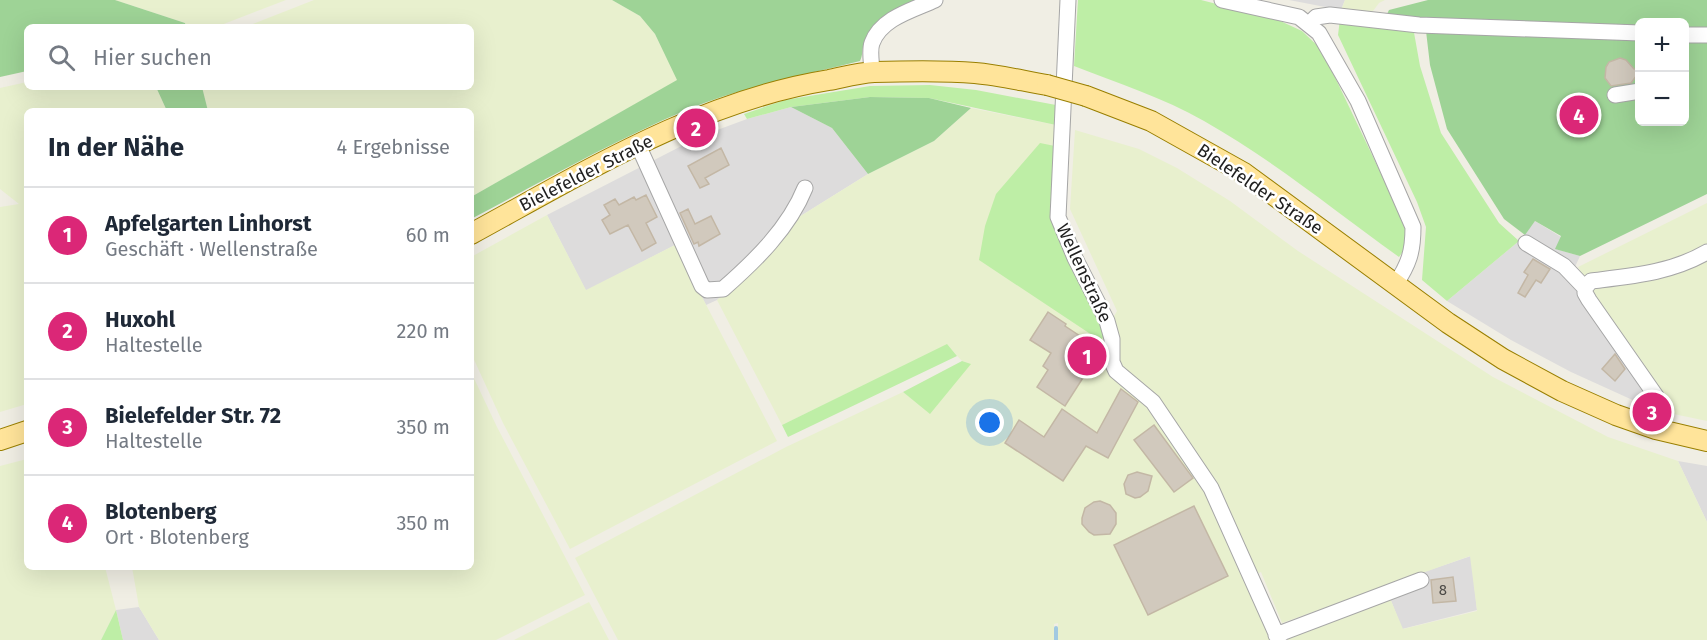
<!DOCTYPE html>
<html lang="de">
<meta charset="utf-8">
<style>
:root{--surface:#fff;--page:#f2f2f3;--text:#1f2937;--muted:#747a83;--line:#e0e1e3;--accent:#db2777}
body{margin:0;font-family:"Fira Sans",sans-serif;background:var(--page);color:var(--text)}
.controls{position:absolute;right:18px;top:18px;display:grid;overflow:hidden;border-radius:9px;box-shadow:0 6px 24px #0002}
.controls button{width:54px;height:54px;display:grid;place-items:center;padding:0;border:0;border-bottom:2px solid var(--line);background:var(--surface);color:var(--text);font:30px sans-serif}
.you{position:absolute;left:990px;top:423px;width:21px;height:21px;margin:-15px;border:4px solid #fff;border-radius:50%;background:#1a73e8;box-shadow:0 0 0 9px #1a73e833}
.badge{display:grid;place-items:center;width:39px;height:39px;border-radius:50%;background:var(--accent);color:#fff;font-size:20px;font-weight:700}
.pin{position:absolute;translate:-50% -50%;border:3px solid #fff;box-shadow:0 2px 6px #0006}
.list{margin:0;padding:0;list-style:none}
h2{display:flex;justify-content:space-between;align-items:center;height:78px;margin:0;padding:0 24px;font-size:26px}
h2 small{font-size:20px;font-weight:400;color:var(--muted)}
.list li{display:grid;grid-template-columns:39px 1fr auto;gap:18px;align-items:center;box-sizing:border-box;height:96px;padding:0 24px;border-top:2px solid var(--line)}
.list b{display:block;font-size:22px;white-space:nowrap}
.list p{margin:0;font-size:20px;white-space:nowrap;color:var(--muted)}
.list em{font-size:20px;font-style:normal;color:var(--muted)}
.icon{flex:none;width:33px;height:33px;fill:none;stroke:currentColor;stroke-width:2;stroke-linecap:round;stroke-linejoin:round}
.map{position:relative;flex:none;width:1707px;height:640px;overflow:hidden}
.search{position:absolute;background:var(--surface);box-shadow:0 6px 24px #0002;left:24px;top:24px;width:450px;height:66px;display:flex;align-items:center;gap:15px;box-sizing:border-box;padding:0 21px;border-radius:9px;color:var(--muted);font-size:22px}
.panel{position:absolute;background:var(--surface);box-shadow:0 6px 24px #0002;left:24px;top:108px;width:450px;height:462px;border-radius:9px}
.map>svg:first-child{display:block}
.residential{fill:#dddcdc}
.farmland{fill:#e8f0ce}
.grass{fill:#beeea6}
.forest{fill:#9ed396}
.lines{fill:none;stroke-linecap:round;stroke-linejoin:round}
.stream{stroke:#a1c9e1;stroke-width:4}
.building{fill:#d1c9bd;stroke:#c3b7a5;stroke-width:1.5}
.minor-casing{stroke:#a6a6a6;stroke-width:17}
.major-casing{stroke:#997f00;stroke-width:22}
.minor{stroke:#fff;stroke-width:15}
.major{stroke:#ffe49a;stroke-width:20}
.major-bridge-casing{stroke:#997f00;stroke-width:22;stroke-linecap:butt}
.major-bridge{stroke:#ffe49a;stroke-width:20}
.labels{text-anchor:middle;stroke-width:5;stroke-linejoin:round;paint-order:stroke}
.number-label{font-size:15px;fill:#4c4a46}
.street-label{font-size:18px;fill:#1f1f1f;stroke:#fff}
</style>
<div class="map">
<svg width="1707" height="640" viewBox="0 0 1707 640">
<rect width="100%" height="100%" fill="#f0eee4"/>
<path class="residential" d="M1289,0H1345L1341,10Z
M791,107L832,128L868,174L799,217L762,259L732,288L717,300L706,305L675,245L586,291L547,215L701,136L747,119Z
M1535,221L1561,237L1556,249L1580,256L1570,278L1652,399L1648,407L1571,372L1511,340L1447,301L1519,241Z
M1678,461L1707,466V522Z
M1471,556L1477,610L1402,629L1385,585Z
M139,607L159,640H123L116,610Z"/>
<path class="farmland" d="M115,0H286L216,27H186L185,23Z
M314,0H612L640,16L655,34L678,80L471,197V111H208L202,87H471V27H245Z
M1345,0H1385L1379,3L1370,15L1341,10Z
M27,82V87H156L167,111H27V404L0,412V207L19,204L0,189V88Z
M971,108L1056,125L1055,146L1040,144L1100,341L1117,311L1070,209L1075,130L1139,149L1177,168L1230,201L1298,251L1493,377L1608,437L1678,461L1707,522V640H1288L1286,636L1389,596L1403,629L1477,611L1470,556L1282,623L1261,572L1245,579L1272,640H1058V623L1054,624V640H618L575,558L786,447L903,392L930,413L970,364L962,361L947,345L782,425L717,300L762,259L799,217L868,174L934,141Z
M1707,203V248L1653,269L1585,279L1578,267Z
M547,215L586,290L675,245L777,441L570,549L503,423L471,353V257Z
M1707,257V421L1669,413L1661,395L1591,293L1596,286Z
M471,372L497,427L585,595L496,640H159L139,607L132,567H471Z
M27,459V567H105L116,610L101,640H0V466Z
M589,602L609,640H514Z"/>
<path class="grass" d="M1078,0H1201L1276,19L1302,31L1322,50L1405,224L1407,246L1399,257C1335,211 1273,160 1204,121C1164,98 1117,83 1074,66Z
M1340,19L1413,27L1420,66L1441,133L1499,223L1519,241L1447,301L1422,280L1426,227L1417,202L1338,35Z
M930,85L976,90L1056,105V125L929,98L870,97L791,107L747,119L744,114L785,100L870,86Z
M1040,143L1055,146L1053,216L1105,333L1101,341L979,260L985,226L996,194Z
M947,344L957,356L788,437L782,425Z
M962,361L971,364L930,414L903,392Z
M116,610L123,640H101Z"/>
<path class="forest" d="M0,0H115L185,23L186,27H27V71L0,77Z
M612,0H919C901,11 871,22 864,43C862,49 863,55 860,61C801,76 740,87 684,111C611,142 541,182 471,219V197L677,80L655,34L640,16Z
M1428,0H1707V28H1685L1684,22H1640L1639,26L1386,16L1389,10Z
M1426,31L1639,38L1640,122H1684L1685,39L1707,40V194L1580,256L1555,249L1561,236L1535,221L1525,235L1504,219L1447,129L1430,65Z
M156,87H202L208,111H167Z
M870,97L929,98L971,108L934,141L868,174L832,128L791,107Z"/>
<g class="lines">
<path class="stream" d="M1056,628V640"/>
</g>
<path class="building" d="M1620,58L1626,60L1634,69H1640V71L1631,83L1611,86L1605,78L1606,67L1609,62Z
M721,148L729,165L705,178L709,184L700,188L688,166Z
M646,195L657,217L646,223L656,243L642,251L628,225L610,234L602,220L610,215L604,205L615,199L619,205L634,197L636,200Z
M688,209L695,224L711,216L720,234L699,246L698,242L694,244L680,213Z
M1533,259L1550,269L1541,283L1536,280L1525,297L1518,293L1528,275L1524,272Z
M1048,312L1066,324L1065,326L1101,350L1091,365L1095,367L1090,375L1086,373L1065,406L1037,387L1048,370L1043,366L1051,353L1030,340Z
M1615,354L1625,369L1615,381L1602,369Z
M1121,389L1138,402L1108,458L1086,446L1063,481L1005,443L1019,420L1044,437L1062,409L1097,433Z
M1154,425L1193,478L1174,492L1134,440Z
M1137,472L1152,476L1148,491L1140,497L1135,498L1126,494L1124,484L1128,475Z
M1100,501L1110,505L1116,513V524L1110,534L1094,535L1089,532L1082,524V518L1085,508L1094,502Z
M1194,506L1228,576L1148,615L1114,545Z
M1453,577L1456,601L1433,603L1431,580Z"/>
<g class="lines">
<g class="minor-casing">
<path id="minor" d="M1068,0L1058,217L1075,258L1107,321L1112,339V362L1116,371L1153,402L1211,488L1279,640
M1222,0L1299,17L1319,33L1358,101L1413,227C1413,252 1409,264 1395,285
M1309,24L1316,17L1330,15L1419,25L1640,33
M1684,35H1707
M872,73C872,64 869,51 872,43C881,18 913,10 935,0
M1615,95L1640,91
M638,145L702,286L707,290L723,289C755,261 789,228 805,188
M1526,243L1564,266L1585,288
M1656,429L1660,408L1656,396L1589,300L1585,293V288L1591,281C1632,276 1671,273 1707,252
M1276,635L1421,580"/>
</g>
<g class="major-casing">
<path id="major" d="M1086,96L1151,121L1244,173L1448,323L1503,359L1562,391L1616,415L1656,429L1707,441
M471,234C585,172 699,101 829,80C844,77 859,73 874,72C907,71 942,70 975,73C999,75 1023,81 1047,85
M0,440L27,431"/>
</g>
<use href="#minor" class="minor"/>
<use href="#major" class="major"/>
<g class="major-bridge-casing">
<path id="major-bridge" d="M1047,85L1086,96"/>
</g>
<use href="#major-bridge" class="major-bridge"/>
</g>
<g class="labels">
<g class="number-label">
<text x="1443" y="595">8</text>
</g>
<g class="street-label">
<text transform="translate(586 173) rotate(-27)" y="6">Bielefelder Straße</text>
<text transform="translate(1260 189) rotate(34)" y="6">Bielefelder Straße</text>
<text transform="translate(1084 273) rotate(65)" y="6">Wellenstraße</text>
</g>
</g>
</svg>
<div class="controls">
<button>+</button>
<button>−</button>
</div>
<div class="you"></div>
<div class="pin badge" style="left:1087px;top:356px">1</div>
<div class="pin badge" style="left:696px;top:128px">2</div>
<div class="pin badge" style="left:1652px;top:412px">3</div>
<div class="pin badge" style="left:1579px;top:115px">4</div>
<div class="search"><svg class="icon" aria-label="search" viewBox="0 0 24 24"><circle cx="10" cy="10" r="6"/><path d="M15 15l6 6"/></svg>Hier suchen</div>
<section class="panel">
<h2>In der Nähe<small>4 Ergebnisse</small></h2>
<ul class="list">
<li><span class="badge">1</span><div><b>Apfelgarten Linhorst</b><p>Geschäft · Wellenstraße</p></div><em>60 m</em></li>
<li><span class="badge">2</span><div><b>Huxohl</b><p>Haltestelle</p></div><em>220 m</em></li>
<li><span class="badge">3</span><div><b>Bielefelder Str. 72</b><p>Haltestelle</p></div><em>350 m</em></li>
<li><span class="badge">4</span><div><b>Blotenberg</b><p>Ort · Blotenberg</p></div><em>350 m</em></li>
</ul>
</section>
</div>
